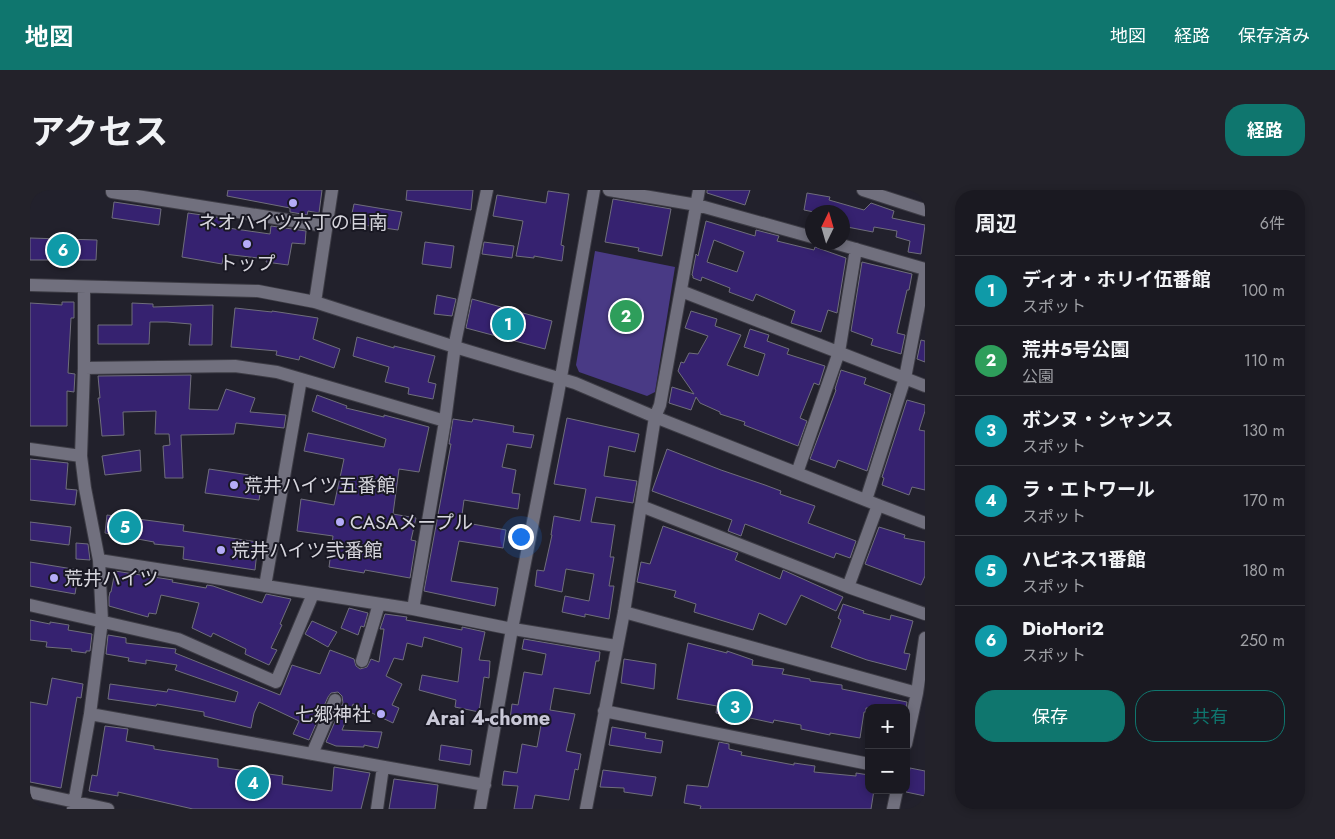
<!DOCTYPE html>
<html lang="ja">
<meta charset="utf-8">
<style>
:root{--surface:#1a1921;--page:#23222a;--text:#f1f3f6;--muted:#9fa0a5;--line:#38383f;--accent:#0f766e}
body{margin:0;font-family:Jost,"Noto Sans JP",sans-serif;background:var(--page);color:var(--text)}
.controls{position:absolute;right:15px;bottom:15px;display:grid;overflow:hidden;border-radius:10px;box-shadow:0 2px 8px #0003}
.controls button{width:45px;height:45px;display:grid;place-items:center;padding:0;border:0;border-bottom:1px solid var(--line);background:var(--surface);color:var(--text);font:25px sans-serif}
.compass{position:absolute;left:775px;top:15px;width:45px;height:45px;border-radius:50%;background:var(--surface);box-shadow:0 2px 8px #0003;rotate:5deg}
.you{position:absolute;left:490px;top:346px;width:18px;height:18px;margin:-12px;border:4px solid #fff;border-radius:50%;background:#1a73e8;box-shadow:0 0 0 8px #1a73e833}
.badge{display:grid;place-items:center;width:32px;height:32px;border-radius:50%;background:var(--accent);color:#fff;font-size:16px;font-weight:700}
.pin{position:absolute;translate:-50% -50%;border:2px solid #fff;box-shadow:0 1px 5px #0006}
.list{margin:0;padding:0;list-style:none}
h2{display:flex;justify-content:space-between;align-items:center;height:65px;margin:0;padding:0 20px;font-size:21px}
h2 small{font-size:16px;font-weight:400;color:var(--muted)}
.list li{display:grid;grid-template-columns:32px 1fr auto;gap:15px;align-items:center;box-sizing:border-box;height:70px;padding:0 20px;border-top:1px solid var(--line)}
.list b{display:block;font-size:19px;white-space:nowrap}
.list p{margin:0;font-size:16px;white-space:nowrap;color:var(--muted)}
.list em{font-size:16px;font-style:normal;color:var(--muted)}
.actions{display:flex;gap:10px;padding:15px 20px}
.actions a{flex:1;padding:11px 0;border:1px solid var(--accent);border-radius:20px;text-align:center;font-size:18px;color:var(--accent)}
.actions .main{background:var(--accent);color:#fff}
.map{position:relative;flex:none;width:895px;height:619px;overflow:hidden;border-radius:20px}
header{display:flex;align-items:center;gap:30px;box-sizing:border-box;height:70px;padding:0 25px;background:var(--accent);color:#fff}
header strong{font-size:24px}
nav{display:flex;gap:28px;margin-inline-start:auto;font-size:18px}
.intro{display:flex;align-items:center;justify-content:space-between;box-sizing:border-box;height:120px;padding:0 30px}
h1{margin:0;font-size:35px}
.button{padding:12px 22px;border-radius:20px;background:var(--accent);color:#fff;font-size:18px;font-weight:700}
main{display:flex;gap:30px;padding:0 30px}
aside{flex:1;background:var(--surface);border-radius:20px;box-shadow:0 2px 8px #0003}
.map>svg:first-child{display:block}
.green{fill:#493a85}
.building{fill:#362270;stroke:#6f6e7b;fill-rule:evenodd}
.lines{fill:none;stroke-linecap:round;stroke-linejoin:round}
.minor-casing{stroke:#3d3c45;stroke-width:14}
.minor{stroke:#71707e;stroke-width:12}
.poi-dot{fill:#b5acf8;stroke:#191823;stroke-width:2}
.labels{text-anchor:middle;stroke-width:4;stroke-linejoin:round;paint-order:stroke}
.poi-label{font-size:19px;fill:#d7d6de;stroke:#191823;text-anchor:start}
.neighbourhood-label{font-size:20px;font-weight:bold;fill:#c9c8d7;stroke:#191823}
</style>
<header>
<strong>地図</strong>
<nav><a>地図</a><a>経路</a><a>保存済み</a></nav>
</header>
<div class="intro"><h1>アクセス</h1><a class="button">経路</a></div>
<main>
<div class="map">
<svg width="895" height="619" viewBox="0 0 895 619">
<rect width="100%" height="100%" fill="#22212c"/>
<path class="green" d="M565,61L645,77L625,202L617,206L549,182L546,175Z"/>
<path class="building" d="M198,0H292L289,23L278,21L277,25L260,22V18L197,6Z
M377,0H443L441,20L376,10Z
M677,0H720L715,15L677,3Z
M518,1L539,4L531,55L534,56L532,71L504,66V68L486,66L493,31L463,26L467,5L516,13Z
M777,3L800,7L799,10L834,20L841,13L864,21L862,28L895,35L891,64L878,62L880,51L866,47L867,41L844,37L843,42L812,36V22H784L774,20Z
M583,9L641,19L632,66L608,61L609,58L575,52Z
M84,12L131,19L129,35L82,28Z
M324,14L372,22L368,40L320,33Z
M158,23L200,29L198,38L240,44L241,36L276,41L275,54L262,53L258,75L236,72L237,69L194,64L192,74L152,67Z
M676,31L725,46L726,40L749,46L747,51L784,60L785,57L816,68L807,123L798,120L791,142L761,133L765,121L726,104L723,111L699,102L700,98L672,87L671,91L663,88V86L662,85L666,64L668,66ZM684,50L714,62L707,82L677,72Z
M0,48L67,50L66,70H0Z
M395,52L424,56L421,78L392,74Z
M454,52L484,56L482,68L452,64Z
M832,72L882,84L879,100H877L867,143L875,145L871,164L841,155L843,149L821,141Z
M407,105L426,109L422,126L404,124Z
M442,109L522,131L515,159L436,138Z
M32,112H44V128H41L38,183L45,184L44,202L37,201V236H0V113L32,115Z
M102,113L123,114V117L183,115L182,155H159L161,134L137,132H120L119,154H68V135H102Z
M205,118L242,122V121L288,128L283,149L310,159L304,178L270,166L269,170L246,165L247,161L201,157Z
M661,121L687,129L685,136L711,145L697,175L728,186L735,164L714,157L720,139L739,145L737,151L759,159L757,164L795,176L789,195L784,193L770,228L777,231L768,256L714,235L715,232L690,224V222L670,213L666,207L661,220L639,213L642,197L664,204L648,181L651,172L654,173L659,163L668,164L678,146L655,138Z
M327,147L364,158V156L405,166L398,192L406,194L403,209L378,204L379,198L355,192L359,177L323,166Z
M891,150L895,151V172L887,169Z
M811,180L836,188L834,194L861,204L837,281L808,270L805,278L780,269L806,200L805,199Z
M161,185L159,219L188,220L196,199L225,208L220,222L256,225L254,238L206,233L204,244L151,245L153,288H135L133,256L140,255L139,244H125L126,221L93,222L94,245L72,246L69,215L68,208H70L68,186Z
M287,205L317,216L316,218L354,227V225L399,237L389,282L369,279L363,324L386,328L381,350L386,351L380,388L335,380L334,383L299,377L303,346L267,341L271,309L304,315L314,269L274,261L278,243L354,257L356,249L282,221Z
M877,210L895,215V221L889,240L895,241V300L882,297L879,305L852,295L854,288L852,287Z
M537,228L609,244L605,262L579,256L574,286L607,291L603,313L566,307L561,332L585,335L580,367H584L579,396H584L579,429L555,424V427L532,422L535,406L559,411L564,384L536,379L532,402L505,396L507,380L514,381L522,345H521L524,326L550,331L556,299L524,294Z
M423,229L442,232L443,229L484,236L483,242L504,245L501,258L477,254L472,277L486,280L482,303L490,304L488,319L434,310L431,332L476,340L473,358L429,351L421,391L468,398L465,416L394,401L421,254H419Z
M637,259L691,280L735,295L751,301L750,304L785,316L778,333L826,351L820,368L806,363L804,368L715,334L711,346L698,341L702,330L622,301Z
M110,260L111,281L75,285L72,266Z
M0,269L38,273L36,299L47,300L45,315L0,310Z
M179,279L233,287L229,310L175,303Z
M77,325L154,335L153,341L228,352L225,380L153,369L154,357L124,354V352L75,343Z
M0,332L41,337L39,355L0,350Z
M633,336L708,363L705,370L750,389L753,380L813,407L806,421L771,405L756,435L729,423L723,440L664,422L666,414L644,407L646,401L607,392L611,372L620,374Z
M849,337L875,345L874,348L895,352V386L891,395L835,374Z
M46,353L58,354L60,370L46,369Z
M0,372L49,380L45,404L0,396Z
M85,381L143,390L142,392L176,398L177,395L183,396L232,413L236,404L261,409L250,434L252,435L241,458L247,460L239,475L215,464L216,459L183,443L181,447L162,438L169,413L131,405L126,424L119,423L118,427L79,416V407L80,402H81Z
M813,414L834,421L833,423L860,430L861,425L883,431L874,463L880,464L876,480L837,470L801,457L811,430L808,428Z
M319,418L338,423L334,437L331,436L328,445L311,438Z
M355,424L377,427L376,430L432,440V437L455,442L449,470L460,471L459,488L454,487L449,522L425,517L426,510L389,500L392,485L428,492L432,458L394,447L392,457L377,453L373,470L364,468L356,486L372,494L362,515L369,518L363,533L323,514L312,540L352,542L348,558L334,555V557L306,556L296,552L313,513L312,506L308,502L301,503L298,507L279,550L263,544L269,531L229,512L224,523L221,538L174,526V522L127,514L126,516L78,509L80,494L137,502L138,499L205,512L208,502L145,480L147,475L116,470V474L98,471L99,468L76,464L78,445L96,448V453L146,459L145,463L250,505L262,475L290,484L300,460L324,469L326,476L330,479L337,477L341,469L349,472L354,439H350Z
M0,430L20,434V432L39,435L38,440L62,444L60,461H56V463L41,461L42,459L16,457L17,452L0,450Z
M282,431L307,442L298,457L275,444Z
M494,449L570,462L569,471H566L560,504L524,498L520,520L545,524L536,561L551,564L548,580L545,579L539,610L505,605L502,619H484L488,596L472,595L474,581L487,583L492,554L507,557L511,535L480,529L482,514L488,515L494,482L512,485L516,464L492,459Z
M658,453L697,463V461L723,470L722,475L754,479L752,484L780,489V491L812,495V499L877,512L876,518H836V522H834L830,548L800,543V545L771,539V535L744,530L743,533L720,528L719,530L686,523L687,516L647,509Z
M594,469L626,474L624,499L591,493Z
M22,488L53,494L51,508L47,507L31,598L0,592V512L17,515Z
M75,536L98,539L96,551L124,556V559L188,569V577L253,586L252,594L302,601L304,577L340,583L331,619H163L88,602V606L59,601L62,585L67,586Z
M582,537L616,543L615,548L633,551L631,563L579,555Z
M689,552L699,554V559L712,562L711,565L764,575V573L785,576L784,582L826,586V583L839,585V600H844L841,619H670L671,616L654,613L657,595L678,597Z
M411,555L442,560L440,575L409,570Z
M880,578L895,581V606L876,602Z
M573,580L626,587L622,606L594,602V598L570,597Z
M364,589L408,595L405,619H359Z"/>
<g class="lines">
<g class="minor-casing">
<path id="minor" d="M82,0V2L295,36
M579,0L667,15L782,47
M833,0L895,20
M801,52L895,79
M0,95L228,101L285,112L425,157L545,193L625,227L848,315L895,333
M651,101L895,196
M285,112L302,0
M54,178L205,176L247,182L415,231
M0,259L51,266
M767,283L809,162L826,59
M836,310L875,188L895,84
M611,316L818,397L895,424
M69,370L383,419L477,438L586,456
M235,396L271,189
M818,397L848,315
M0,415L148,449L246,492L283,404
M383,419L415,231L426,148L457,0
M594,422L887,503
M332,471L349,414
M574,521L839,574
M60,524L455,595
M876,554L887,503L895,448
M282,564L305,510
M0,602L78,619
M43,619L60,524L72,431L69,370L55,298L51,266L54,178V97
M347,619L353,577
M450,619L482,439L528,204L564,0
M556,619L594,422L625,227L630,215L669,0
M863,619L867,600"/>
</g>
<use href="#minor" class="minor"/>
</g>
<g class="poi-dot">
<circle cx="263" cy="13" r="5"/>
<circle cx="217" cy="54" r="5"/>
<circle cx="204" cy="295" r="5"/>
<circle cx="310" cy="332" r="5"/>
<circle cx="191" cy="360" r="5"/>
<circle cx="24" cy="388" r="5"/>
<circle cx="351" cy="524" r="5"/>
</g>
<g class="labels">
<g class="poi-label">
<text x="263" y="39" text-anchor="middle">ネオハイツ六丁の目南</text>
<text x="217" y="80" text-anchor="middle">トップ</text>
<text x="214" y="302">荒井ハイツ五番館</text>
<text x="320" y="339">CASAメープル</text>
<text x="201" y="367">荒井ハイツ弐番館</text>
<text x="34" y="395">荒井ハイツ</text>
<text x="341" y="531" text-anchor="end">七郷神社</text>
</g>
<g class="neighbourhood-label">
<text x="458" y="535">Arai 4-chome</text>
</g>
</g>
</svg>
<div class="controls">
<button>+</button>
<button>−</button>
</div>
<svg class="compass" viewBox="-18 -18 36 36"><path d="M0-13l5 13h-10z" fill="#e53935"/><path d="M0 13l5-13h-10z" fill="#9fa0a5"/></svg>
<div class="you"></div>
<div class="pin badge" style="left:478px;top:134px;background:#0f9aa8">1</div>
<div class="pin badge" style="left:596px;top:126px;background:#2e9e5b">2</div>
<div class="pin badge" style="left:705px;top:517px;background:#0f9aa8">3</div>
<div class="pin badge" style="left:223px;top:593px;background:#0f9aa8">4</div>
<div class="pin badge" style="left:95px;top:337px;background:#0f9aa8">5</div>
<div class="pin badge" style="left:33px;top:60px;background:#0f9aa8">6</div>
</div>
<aside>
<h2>周辺<small>6件</small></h2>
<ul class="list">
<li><span class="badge" style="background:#0f9aa8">1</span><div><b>ディオ・ホリイ伍番館</b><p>スポット</p></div><em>100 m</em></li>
<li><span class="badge" style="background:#2e9e5b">2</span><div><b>荒井5号公園</b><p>公園</p></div><em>110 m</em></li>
<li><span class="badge" style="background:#0f9aa8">3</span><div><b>ボンヌ・シャンス</b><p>スポット</p></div><em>130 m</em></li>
<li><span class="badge" style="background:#0f9aa8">4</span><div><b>ラ・エトワール</b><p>スポット</p></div><em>170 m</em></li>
<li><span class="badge" style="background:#0f9aa8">5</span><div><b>ハピネス1番館</b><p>スポット</p></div><em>180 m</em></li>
<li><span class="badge" style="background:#0f9aa8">6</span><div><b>DioHori2</b><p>スポット</p></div><em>250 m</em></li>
</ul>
<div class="actions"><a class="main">保存</a><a>共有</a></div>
</aside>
</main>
